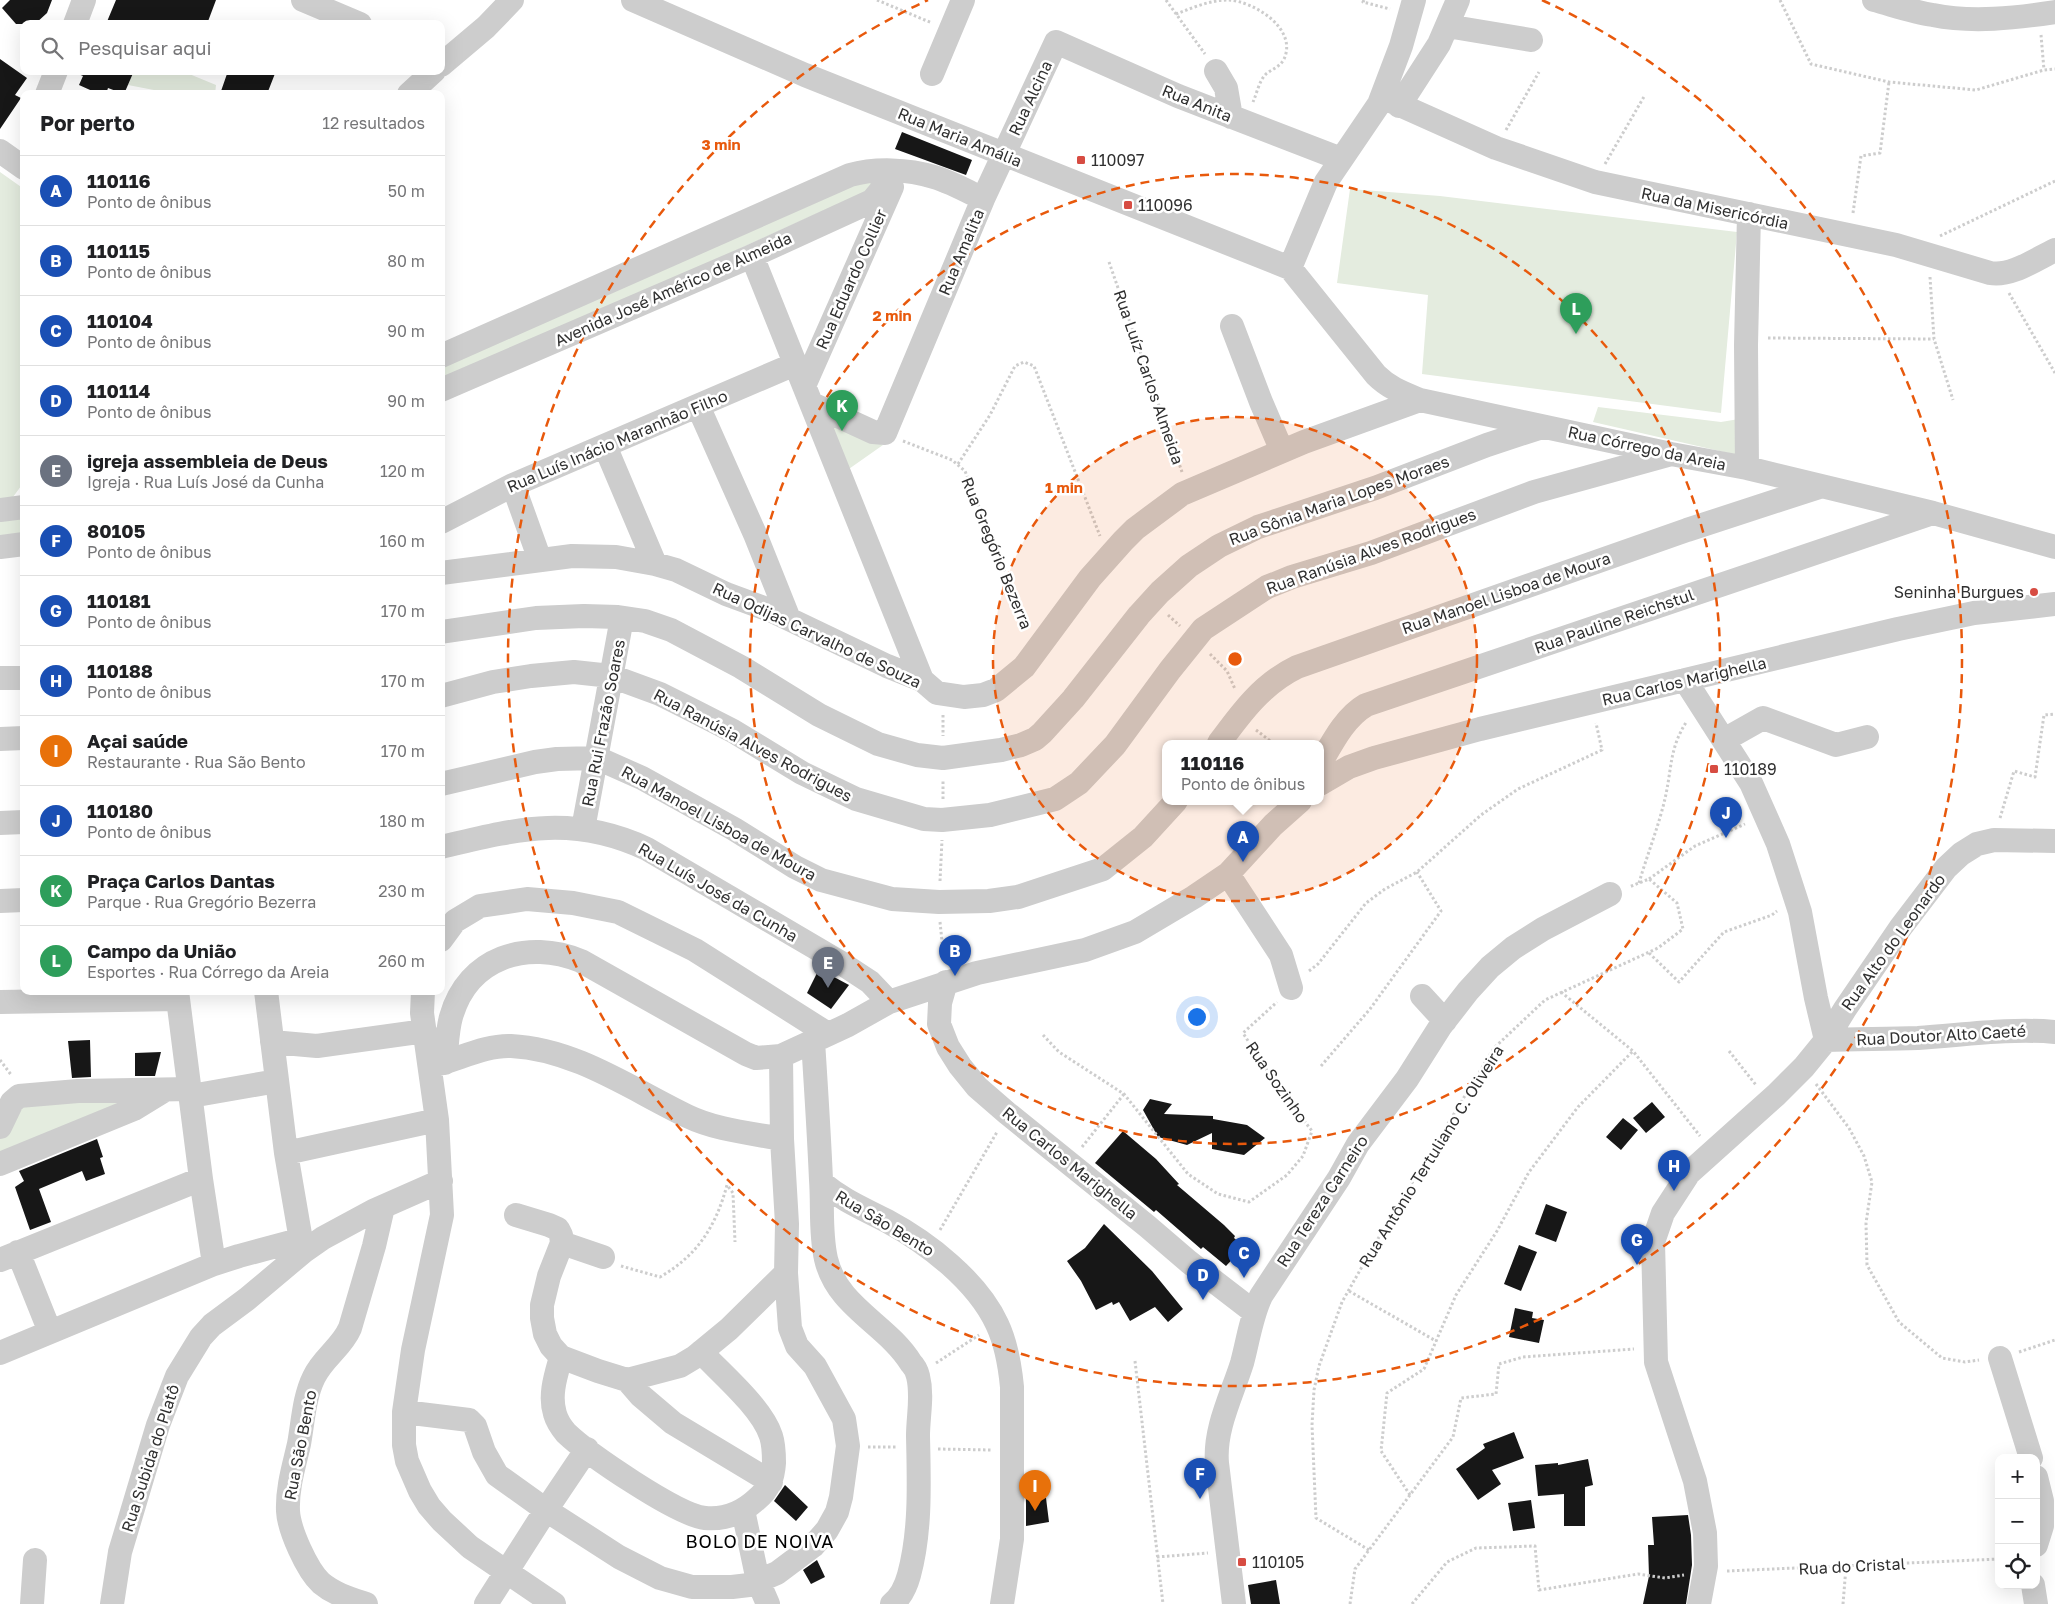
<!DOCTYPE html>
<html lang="pt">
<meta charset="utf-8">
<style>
:root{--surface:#fff;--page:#f2f2f2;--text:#202124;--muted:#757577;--line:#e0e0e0;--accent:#d74c42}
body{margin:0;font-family:"Golos Text",sans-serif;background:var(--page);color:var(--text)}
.controls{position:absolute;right:15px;bottom:15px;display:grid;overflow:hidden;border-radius:10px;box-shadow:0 5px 20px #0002}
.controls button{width:45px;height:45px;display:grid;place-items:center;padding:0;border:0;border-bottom:1px solid var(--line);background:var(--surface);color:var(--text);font:25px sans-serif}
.you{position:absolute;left:1196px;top:1016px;width:18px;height:18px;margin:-12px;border:4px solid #fff;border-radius:50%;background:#1a73e8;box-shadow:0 0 0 8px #1a73e833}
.badge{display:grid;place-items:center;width:32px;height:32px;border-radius:50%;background:var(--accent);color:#fff;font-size:16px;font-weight:700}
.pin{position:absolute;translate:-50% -41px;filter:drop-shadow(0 1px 2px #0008)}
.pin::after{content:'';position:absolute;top:26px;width:18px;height:15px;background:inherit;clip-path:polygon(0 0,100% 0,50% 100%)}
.popup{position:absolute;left:1162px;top:740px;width:162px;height:65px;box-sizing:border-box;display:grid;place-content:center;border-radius:10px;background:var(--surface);filter:drop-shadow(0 1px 4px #0005);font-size:16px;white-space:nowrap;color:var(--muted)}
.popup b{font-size:19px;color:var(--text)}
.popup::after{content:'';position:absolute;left:50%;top:100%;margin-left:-10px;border:10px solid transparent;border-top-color:var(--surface)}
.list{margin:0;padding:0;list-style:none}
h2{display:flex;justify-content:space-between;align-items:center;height:65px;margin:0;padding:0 20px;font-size:21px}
h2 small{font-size:16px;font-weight:400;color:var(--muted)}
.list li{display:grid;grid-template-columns:32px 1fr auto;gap:15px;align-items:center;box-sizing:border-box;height:70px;padding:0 20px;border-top:1px solid var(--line)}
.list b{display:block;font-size:19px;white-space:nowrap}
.list p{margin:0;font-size:16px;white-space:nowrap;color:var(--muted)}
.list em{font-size:16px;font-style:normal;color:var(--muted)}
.icon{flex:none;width:28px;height:28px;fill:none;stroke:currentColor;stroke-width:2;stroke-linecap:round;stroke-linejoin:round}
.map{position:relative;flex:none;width:2055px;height:1604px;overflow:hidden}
.search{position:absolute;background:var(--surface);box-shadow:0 5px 20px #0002;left:20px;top:20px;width:425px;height:55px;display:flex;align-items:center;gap:12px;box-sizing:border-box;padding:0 18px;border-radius:10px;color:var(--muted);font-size:19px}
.panel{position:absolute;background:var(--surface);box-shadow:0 5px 20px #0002;left:20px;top:90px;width:425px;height:905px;border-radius:10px}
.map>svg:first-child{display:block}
.green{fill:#e4ecdf}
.building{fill:#171717}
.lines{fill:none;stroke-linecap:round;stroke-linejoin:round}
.path{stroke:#cdcdcd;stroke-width:3;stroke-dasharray:2.5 2.5;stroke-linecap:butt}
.minor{stroke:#cdcdcd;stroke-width:24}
.ring{fill:none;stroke:#e8590c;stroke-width:2.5;stroke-dasharray:9 6}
.poi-dot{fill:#d74c42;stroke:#fff;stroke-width:2}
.labels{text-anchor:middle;stroke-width:5;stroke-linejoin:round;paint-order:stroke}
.street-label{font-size:16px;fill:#303030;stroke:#fff}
.poi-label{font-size:16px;fill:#303030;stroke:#fff;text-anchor:start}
.neighbourhood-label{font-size:18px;letter-spacing:1px;fill:#000;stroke:#fff}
.centre{fill:#e8590c;stroke:#fff;stroke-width:2.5}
.ring-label{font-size:15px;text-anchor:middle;font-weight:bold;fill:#e8590c;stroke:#fff;stroke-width:5;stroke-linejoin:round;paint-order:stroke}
</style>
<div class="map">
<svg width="2055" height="1604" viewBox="0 0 2055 1604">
<rect width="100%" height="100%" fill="#fff"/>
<path class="green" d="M134,71H182L216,85L215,94H158L159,91L128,85Z
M0,172L24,189V482L13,497L0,500Z
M864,176L880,185L441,384V360Z
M1350,189L1440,196L1737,232L1721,413L1422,374L1428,295L1337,283Z
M1598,407L1721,422L1739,419L1737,455L1593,422Z
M825,418L883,445L846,471Z
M24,515V537L0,541V518Z
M192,1084L0,1166V1128L13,1098Z"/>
<path class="building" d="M10,0H52L47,13L35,24H16L2,8Z
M116,0H216L207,24H106Z
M0,59L27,78L15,95L21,98L0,129Z
M71,71H134L124,94L108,88L106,94H99L79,85L83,76Z
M228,71H276L267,94H220Z
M902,132L972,160L966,175L895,149Z
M819,969L849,985L831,1009L807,993Z
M90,1040L91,1077L72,1078L68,1041Z
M161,1052L155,1076H135V1053Z
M1150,1099L1172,1104L1164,1114L1213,1116V1119L1247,1125L1265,1138L1244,1155L1212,1149V1133L1187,1145L1158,1137L1143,1110Z
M1652,1102L1665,1117L1646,1133L1633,1118Z
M1623,1118L1638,1130L1621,1150L1606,1137Z
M1123,1131L1156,1159L1179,1184L1177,1185L1224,1225L1235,1236L1234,1238L1244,1247L1226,1266L1203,1247L1201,1249L1156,1210L1154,1212L1095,1163Z
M97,1139L103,1157L100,1158L105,1174L86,1181L82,1171L39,1189L51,1222L30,1230L15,1187L24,1181L19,1171Z
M1546,1204L1567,1212L1556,1242L1535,1234Z
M1104,1224L1152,1271L1183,1309L1168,1322L1155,1307L1130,1321L1119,1302L1113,1305L1112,1302L1096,1310L1081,1281L1067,1261L1085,1248Z
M1519,1245L1537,1252L1521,1291L1504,1284Z
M1515,1308L1533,1312L1532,1318L1544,1320L1539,1343L1509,1337Z
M1514,1432L1524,1458L1492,1470L1501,1484L1478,1500L1456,1469L1485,1448L1483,1444Z
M1588,1459L1593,1485L1585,1487V1526H1564V1494L1538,1496L1535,1465L1558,1463V1465Z
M785,1485L808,1507L796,1521L774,1501Z
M1046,1498L1049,1522L1026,1526V1499Z
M1531,1500L1535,1528L1513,1531L1508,1503Z
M1688,1515L1691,1535L1692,1565L1686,1604H1643L1649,1576L1648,1545H1654L1652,1517Z
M817,1560L825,1577L811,1584L803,1570Z
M1276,1580L1280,1604H1251L1248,1585Z"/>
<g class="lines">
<path class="path" d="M877,0L932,23
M1166,0L1205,54
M1364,0L1363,2L1390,9
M1780,0L1811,64L1889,82L1976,90L2044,70L2055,69
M1176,14C1192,8 1210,0 1228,0C1254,1 1298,29 1284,59C1280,67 1272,69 1266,74C1259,81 1257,93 1253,102
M2041,35L2044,70
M1506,130L1539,72
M1605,164L1645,95
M1853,213L1861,156L1880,153L1889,82
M1940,236L2055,181
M1109,262L1182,472
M1930,277L1934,339L1953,400
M2009,293L2055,373
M1768,338L1934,339
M903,441L952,460L965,471L1027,628
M958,464L990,415L1015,366L1024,362L1034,366L1100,536
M1168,615L1180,626
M1210,654L1227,671L1235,689
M943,715V736
M1256,730L1273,743
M943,799V780
M2000,818L2014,771L2035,777L2044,715L2055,714
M1649,879L1695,846L1745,824
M940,881L942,840
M1639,883C1647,855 1660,823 1666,794C1672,765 1670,747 1687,721
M940,922L944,961
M1649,953L1679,982L1724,932L1772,915L1777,911
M1309,971L1318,964L1366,903L1385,889L1417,872L1481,815L1518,789L1602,750L1596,723
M1561,992L1633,1051L1700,1136
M1043,1035L1059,1052L1124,1094L1188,1174L1218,1194L1249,1202L1287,1175L1303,1156L1312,1131L1275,1083L1243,1033L1277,1002
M1729,1051L1756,1085
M0,1060L12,1076
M1321,1066L1370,1009L1441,911L1417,872
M1816,1084L1849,1128L1864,1156L1872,1182L1866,1223L1867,1265L1899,1322L1942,1358L1965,1362L1979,1360
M1082,1147L1124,1094
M940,1230L997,1132
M621,1266L660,1277C698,1255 716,1226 727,1185L733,1193L735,1242
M1349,1291L1436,1341
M2019,1352L2055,1340
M1135,1361L1163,1604
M936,1363L979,1335
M868,1447H897
M938,1449L992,1450
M1410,1495L1381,1451L1387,1393L1424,1369L1456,1295L1497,1231L1529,1172L1578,1107L1633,1051
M1369,1550L1316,1518L1312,1425L1314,1390L1319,1366L1342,1302L1376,1242L1494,1048L1545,1000L1658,948L1683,929L1677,903L1649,879L1629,887
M1157,1557L1208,1553
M1727,1571L1999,1559
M1350,1604L1355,1569L1453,1437L1461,1398L1496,1394L1499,1364L1523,1357L1634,1349
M1412,1604L1447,1562L1476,1548L1535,1546L1539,1590L1638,1574L1665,1578L1684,1575
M1843,1604L1846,1567"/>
<path class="minor" d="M303,0L360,24
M633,0L805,75L1290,268L1376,375C1389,388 1403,393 1420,400L1671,454L1747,468L1933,513L2055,547
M1874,0C1893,5 1913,12 1933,15C1972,23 2016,18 2055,12
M75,24L84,0
M1447,26L1531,40
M441,65L486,27L512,0
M1216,71L1226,88L1231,117
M932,74L963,0
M47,94L56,71
M409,94L434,71
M1382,97L1496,148L1595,182L1896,245L1990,273C2011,277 2036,259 2055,250
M1399,106L1439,44L1458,0
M0,151L24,168
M752,256L922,680
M1290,268L1326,182L1379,104L1401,46L1414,0
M1232,326L1261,402L1282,451
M441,356L850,175C875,168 908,169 934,177C951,182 967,191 983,199
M804,386L892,187
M441,390L752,256L872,201L881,190L889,171
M812,404L873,432L885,433L983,199L1056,42L1178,96L1341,159
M698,406L755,534L789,619
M605,446L655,564
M1747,468L1746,345L1749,214
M513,485L540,560
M0,510L24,507
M441,522L513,485L795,364
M0,547L24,544
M441,573L572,556L616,557L655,564L676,570L726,594L772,611L887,666L922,680L937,693L964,697L983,695L996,690L1024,667L1090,578L1123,541L1135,529L1182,494L1304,442L1420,400
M441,632L536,618L584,616L618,617L645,621L671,630L741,667L819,715L878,744L917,755L943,758L1001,750L1021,745L1035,739L1042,733L1073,699L1139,615L1160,592L1189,566L1219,546L1258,527L1375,488L1487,445L1542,427
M0,678H24
M1685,680L1751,783L1778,844L1800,912L1816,998L1826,1040
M441,696L493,682L531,676L574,672L611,676L660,694L684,706L733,731L802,773L856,799L924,819L942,820L990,815L1055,799L1079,783L1115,745L1170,670L1203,629L1267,587L1292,577L1371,553L1534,492L1668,455
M0,739L24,738
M1724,740L1763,718L1836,745L1867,737
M1219,743C1241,713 1262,684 1297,667L1687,530L1819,487
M1320,764C1332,743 1345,717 1366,705L1933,513
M441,784L535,762L557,759L597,758L642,778L734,829L795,867L821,880L892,899L939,902L989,901L1018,897L1103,869L1143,837L1176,801
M1320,784L1349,767L1374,758L1480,729L1898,629L1974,613L2055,604
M0,823L24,822
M583,829L622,618
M441,847C517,829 572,814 647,849L838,961L870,982L889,1002
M1228,874L1281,955L1291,988
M0,901L24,900
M441,940L455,921L480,906L527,899L573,903L618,912L695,950L828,1034
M946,982L940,1003L939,1024L948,1047L960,1066L977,1087L1007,1113L1147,1226L1189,1262L1254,1312
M177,991L201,1179L214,1264
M266,991L286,1153L303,1252
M423,991L422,1013L437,1120L442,1215L413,1350L404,1412V1445L407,1461L420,1491L429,1506L442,1521L470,1547L554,1604
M1422,996L1445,1021
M0,1002L178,999
M1826,1040C1857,1039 1887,1039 1918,1038C1964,1035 2009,1028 2055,1032
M813,1041C816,1087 819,1134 821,1180C823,1206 820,1233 826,1259C837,1307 887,1324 911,1363C914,1366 917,1372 918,1376C923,1396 918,1416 918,1436C919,1482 921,1531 909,1575C906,1586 901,1597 892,1604
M272,1042L317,1046L425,1031
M445,1063C447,1048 447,1031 451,1017C468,957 527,939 581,961L746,1054L756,1058L781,1056L848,1025L889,1002L977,973L1085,950L1135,932L1194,897L1228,874L1273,825L1300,801
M431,1066C458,1060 484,1045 511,1046C575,1049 631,1089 687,1116C716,1130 750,1133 782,1139
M191,1096L277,1081
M0,1127L12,1102L19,1096L78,1091L190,1089
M286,1153L437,1120
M0,1164L134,1109L165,1090
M822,1183C844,1201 862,1208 887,1221C928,1243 977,1281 997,1324C1006,1343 1010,1366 1012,1387V1539L1002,1604
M516,1215L549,1225L558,1229L561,1235L562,1243L549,1276L542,1305V1318L545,1334L551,1346L561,1357L598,1371L627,1380L680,1366L695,1357L729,1329L786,1273
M562,1243L603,1257
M18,1252L50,1332
M0,1260L201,1179
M0,1353L214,1264L239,1256L302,1239
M561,1357C556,1375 549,1395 555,1414C557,1421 561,1427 566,1433C588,1454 677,1515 705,1518C725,1520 743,1512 757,1499C769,1489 773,1478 774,1463C774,1454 774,1445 771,1436C762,1408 722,1374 701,1352
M2000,1358L2031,1458
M627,1380L640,1395L673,1423L771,1482
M404,1412L469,1420L475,1426L484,1452L497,1475L546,1510L619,1557L660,1578L692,1587H732L749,1585L777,1573L813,1546L827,1530L837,1512L841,1497L848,1446L844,1419L815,1366L797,1346L790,1328L786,1273L787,1224L782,1139L781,1056
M2036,1477L2042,1501V1526L2036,1545
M743,1510L758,1581L768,1604
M2033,1585L2036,1604
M32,1604L35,1560
M112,1604L120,1552L158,1425L177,1376L201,1337L212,1325L247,1299L303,1252L323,1238L373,1211L441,1181
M366,1604C351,1599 334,1594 321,1583C307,1570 289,1530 288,1511C287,1488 294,1466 299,1444C303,1422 304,1397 314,1377C323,1358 342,1347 350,1328L374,1246L383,1207
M486,1604L546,1510L587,1449
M1234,1604L1217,1463C1214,1429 1232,1395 1242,1363C1248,1341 1251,1317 1261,1296L1339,1178L1358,1144L1407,1079L1440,1027L1468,991L1490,967L1513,948L1543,929L1610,894
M1699,1604L1706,1566L1705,1533L1695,1481L1656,1362L1653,1242L1663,1213L1689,1173L1776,1095L1804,1067L1826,1040L1845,1009L1901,927L1946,868L1961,854L1977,844L1994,840L2055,841"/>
</g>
<circle cx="1235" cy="659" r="242" fill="#e8590c" fill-opacity=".12"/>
<g class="ring">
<circle cx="1235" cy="659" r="242"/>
<circle cx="1235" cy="659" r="485"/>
<path d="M1542 0A727 727 0 1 1 928 0"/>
</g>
<g class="poi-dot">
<rect x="1076" y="155" width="10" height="10" rx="2.5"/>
<rect x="1123" y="200" width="10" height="10" rx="2.5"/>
<circle cx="2034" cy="592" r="5"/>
<rect x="1709" y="764" width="10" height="10" rx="2.5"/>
<rect x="1237" y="1557" width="10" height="10" rx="2.5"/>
</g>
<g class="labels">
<g class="street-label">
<text transform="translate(1030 98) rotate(-65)" y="6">Rua Alcina</text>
<text transform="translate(1197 103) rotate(22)" y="6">Rua Anita</text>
<text transform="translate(960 137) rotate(22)" y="6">Rua Maria Amália</text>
<text transform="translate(1715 208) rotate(12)" y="6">Rua da Misericórdia</text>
<text transform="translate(961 252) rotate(-67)" y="6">Rua Amalita</text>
<text transform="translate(851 279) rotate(-66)" y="6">Rua Eduardo Collier</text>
<text transform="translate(673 289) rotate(-24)" y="6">Avenida José Américo de Almeida</text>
<text transform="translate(1149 377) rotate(71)" y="6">Rua Luíz Carlos Almeida</text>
<text transform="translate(617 441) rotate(-23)" y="6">Rua Luís Inácio Maranhão Filho</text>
<text transform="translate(1647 448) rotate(12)" y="6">Rua Córrego da Areia</text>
<text transform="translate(1339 500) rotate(-20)" y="6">Rua Sônia Maria Lopes Moraes</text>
<text transform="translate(1371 551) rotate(-20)" y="6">Rua Ranúsia Alves Rodrigues</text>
<text transform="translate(997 553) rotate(68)" y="6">Rua Gregório Bezerra</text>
<text transform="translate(1506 593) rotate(-19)" y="6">Rua Manoel Lisboa de Moura</text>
<text transform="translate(1614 621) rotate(-19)" y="6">Rua Pauline Reichstul</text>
<text transform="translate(817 635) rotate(25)" y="6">Rua Odijas Carvalho de Souza</text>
<text transform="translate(1684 681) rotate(-13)" y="6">Rua Carlos Marighella</text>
<text transform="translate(603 723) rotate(-79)" y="6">Rua Rui Frazão Soares</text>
<text transform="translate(753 745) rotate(28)" y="6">Rua Ranúsia Alves Rodrigues</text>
<text transform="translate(719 823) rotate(29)" y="6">Rua Manoel Lisboa de Moura</text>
<text transform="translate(718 892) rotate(30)" y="6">Rua Luís José da Cunha</text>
<text transform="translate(1893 942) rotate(-54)" y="6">Rua Alto do Leonardo</text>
<text transform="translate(1941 1035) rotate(-3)" y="6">Rua Doutor Alto Caeté</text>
<text transform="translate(1277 1082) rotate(55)" y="6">Rua Sozinho</text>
<text transform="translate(1431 1156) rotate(-58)" y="6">Rua Antônio Tertuliano C. Oliveira</text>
<text transform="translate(1070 1163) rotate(39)" y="6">Rua Carlos Marighella</text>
<text transform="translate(1322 1201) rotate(-57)" y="6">Rua Tereza Carneiro</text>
<text transform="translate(885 1223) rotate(31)" y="6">Rua São Bento</text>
<text transform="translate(300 1445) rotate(-79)" y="6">Rua São Bento</text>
<text transform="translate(150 1458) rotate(-72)" y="6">Rua Subida do Platô</text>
<text transform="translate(1852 1566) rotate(-3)" y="6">Rua do Cristal</text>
</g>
<g class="poi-label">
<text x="1091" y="166">110097</text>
<text x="1138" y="211">110096</text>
<text x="2024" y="598" text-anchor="end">Seninha Burgues</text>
<text x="1724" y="775">110189</text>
<text x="1252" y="1568">110105</text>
</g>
<g class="neighbourhood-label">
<text x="760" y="1548">BOLO DE NOIVA</text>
</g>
</g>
<circle cx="1235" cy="659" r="8" class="centre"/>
<g class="ring-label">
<text x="721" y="150">3 min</text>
<text x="892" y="321">2 min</text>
<text x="1064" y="493">1 min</text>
</g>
</svg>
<div class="controls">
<button>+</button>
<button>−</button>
<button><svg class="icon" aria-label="locate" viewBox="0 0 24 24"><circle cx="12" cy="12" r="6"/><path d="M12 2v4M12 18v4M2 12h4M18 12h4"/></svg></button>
</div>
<div class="you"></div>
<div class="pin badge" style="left:1243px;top:862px;background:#1a4fb4">A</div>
<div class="popup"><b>110116</b>Ponto de ônibus</div>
<div class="pin badge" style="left:955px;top:976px;background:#1a4fb4">B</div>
<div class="pin badge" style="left:1244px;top:1278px;background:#1a4fb4">C</div>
<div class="pin badge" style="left:1203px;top:1300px;background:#1a4fb4">D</div>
<div class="pin badge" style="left:828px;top:988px;background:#6b7280">E</div>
<div class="pin badge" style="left:1200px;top:1499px;background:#1a4fb4">F</div>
<div class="pin badge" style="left:1637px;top:1265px;background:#1a4fb4">G</div>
<div class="pin badge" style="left:1674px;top:1191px;background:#1a4fb4">H</div>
<div class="pin badge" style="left:1035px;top:1511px;background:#e8710a">I</div>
<div class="pin badge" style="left:1726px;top:838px;background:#1a4fb4">J</div>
<div class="pin badge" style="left:842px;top:431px;background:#2e9e5b">K</div>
<div class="pin badge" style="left:1576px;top:334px;background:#2e9e5b">L</div>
<div class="search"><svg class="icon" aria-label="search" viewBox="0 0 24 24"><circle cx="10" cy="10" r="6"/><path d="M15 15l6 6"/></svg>Pesquisar aqui</div>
<section class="panel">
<h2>Por perto<small>12 resultados</small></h2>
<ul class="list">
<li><span class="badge" style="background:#1a4fb4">A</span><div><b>110116</b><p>Ponto de ônibus</p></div><em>50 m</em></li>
<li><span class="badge" style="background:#1a4fb4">B</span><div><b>110115</b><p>Ponto de ônibus</p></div><em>80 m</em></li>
<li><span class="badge" style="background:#1a4fb4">C</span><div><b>110104</b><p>Ponto de ônibus</p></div><em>90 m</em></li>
<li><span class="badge" style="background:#1a4fb4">D</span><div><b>110114</b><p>Ponto de ônibus</p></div><em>90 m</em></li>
<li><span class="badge" style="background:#6b7280">E</span><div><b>igreja assembleia de Deus</b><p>Igreja · Rua Luís José da Cunha</p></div><em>120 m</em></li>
<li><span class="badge" style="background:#1a4fb4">F</span><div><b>80105</b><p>Ponto de ônibus</p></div><em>160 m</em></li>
<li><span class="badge" style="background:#1a4fb4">G</span><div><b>110181</b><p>Ponto de ônibus</p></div><em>170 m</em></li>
<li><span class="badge" style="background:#1a4fb4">H</span><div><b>110188</b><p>Ponto de ônibus</p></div><em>170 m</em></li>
<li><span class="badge" style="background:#e8710a">I</span><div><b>Açai saúde</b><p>Restaurante · Rua São Bento</p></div><em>170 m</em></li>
<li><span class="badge" style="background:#1a4fb4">J</span><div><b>110180</b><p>Ponto de ônibus</p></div><em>180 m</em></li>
<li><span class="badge" style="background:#2e9e5b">K</span><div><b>Praça Carlos Dantas</b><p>Parque · Rua Gregório Bezerra</p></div><em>230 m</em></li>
<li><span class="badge" style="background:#2e9e5b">L</span><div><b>Campo da União</b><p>Esportes · Rua Córrego da Areia</p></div><em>260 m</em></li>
</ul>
</section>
</div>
